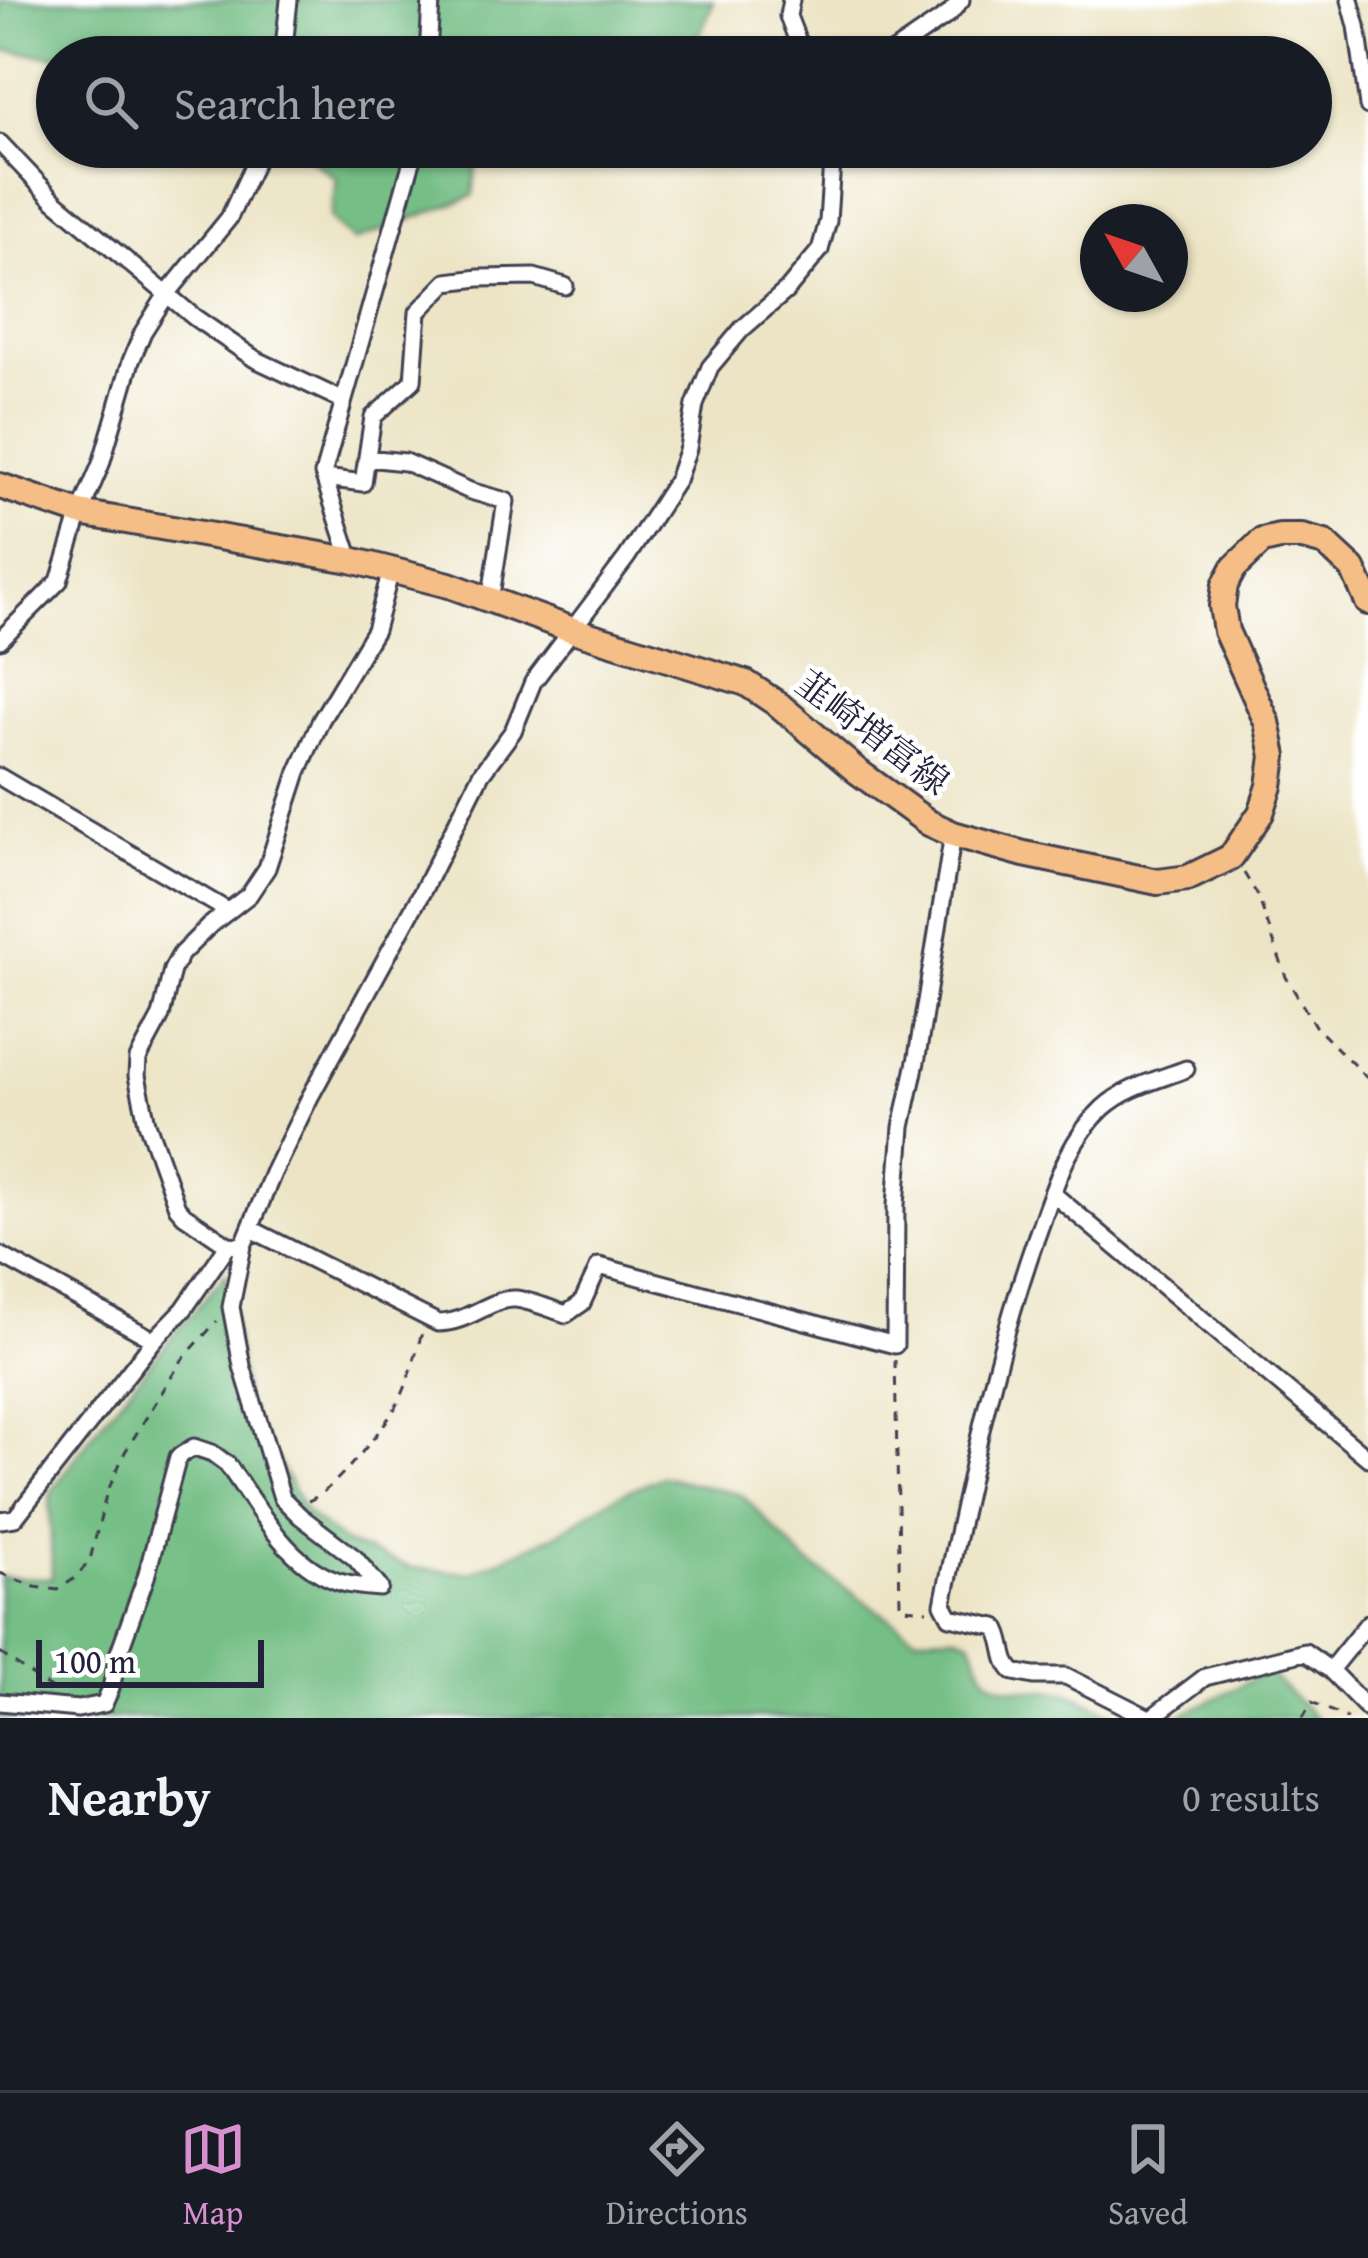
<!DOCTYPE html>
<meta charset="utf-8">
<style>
:root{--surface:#171b24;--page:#20242c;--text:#f1f3f6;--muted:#9ea1a6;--line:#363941;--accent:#d690ce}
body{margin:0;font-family:"Gentium Book Plus","Noto Serif JP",serif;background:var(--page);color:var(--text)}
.compass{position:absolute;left:1080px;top:204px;width:108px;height:108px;border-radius:50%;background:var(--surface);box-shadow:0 3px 9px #0004;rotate:310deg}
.scale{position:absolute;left:36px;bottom:30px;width:228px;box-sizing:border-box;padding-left:12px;border:6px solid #22223b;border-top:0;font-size:33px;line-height:42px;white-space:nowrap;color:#22223b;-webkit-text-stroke:9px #fff;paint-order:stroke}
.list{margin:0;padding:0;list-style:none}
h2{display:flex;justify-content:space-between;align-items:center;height:156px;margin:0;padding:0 48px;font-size:51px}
h2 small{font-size:39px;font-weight:400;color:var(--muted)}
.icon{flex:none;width:66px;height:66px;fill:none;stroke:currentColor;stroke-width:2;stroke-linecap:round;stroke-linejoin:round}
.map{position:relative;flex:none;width:1368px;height:1718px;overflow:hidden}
.search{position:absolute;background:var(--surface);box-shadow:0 3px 9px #0004;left:36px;right:36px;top:36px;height:132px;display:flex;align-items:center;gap:30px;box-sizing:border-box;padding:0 42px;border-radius:66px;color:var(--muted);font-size:45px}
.sheet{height:372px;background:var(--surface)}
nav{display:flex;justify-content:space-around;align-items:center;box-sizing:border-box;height:168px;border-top:3px solid var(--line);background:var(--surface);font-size:33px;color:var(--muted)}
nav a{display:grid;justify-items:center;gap:6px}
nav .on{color:var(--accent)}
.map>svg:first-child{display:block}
.forest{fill:#74be85;stroke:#4b7060;stroke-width:3}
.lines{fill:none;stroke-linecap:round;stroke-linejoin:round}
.street-casing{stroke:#403f50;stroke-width:21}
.primary-casing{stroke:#403f50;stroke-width:30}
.path{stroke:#403f50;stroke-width:3;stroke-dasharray:9 9;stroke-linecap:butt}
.street{stroke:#fff;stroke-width:15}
.primary{stroke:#f5be86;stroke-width:24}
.labels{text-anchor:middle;stroke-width:9;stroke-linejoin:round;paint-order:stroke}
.street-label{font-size:36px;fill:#22223b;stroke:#fff}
</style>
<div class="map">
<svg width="1368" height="1718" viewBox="0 0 1368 1718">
<rect width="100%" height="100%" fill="#fff"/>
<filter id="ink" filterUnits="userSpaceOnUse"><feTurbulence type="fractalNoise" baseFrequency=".00833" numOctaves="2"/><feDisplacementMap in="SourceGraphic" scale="24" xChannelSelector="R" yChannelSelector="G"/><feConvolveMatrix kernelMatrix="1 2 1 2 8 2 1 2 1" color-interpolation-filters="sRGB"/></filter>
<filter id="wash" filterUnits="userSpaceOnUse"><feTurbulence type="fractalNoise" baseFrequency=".004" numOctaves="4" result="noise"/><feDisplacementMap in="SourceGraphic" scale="48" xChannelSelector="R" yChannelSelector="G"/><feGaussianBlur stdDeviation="2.7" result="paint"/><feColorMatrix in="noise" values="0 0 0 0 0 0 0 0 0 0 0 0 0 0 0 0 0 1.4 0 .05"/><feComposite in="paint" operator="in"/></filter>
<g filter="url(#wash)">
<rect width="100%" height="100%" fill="#ece4c5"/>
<path class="forest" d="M0,0H713V3L699,36L657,49H599L596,57H63L0,50Z
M295,147H478L473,196L353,241L330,218L337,179Z
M226,1273L245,1405L307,1514L344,1543L412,1568L471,1573L555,1535L614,1497L662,1476L742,1495L804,1560L915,1636L957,1635L971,1640C977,1650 978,1665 986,1675C1001,1694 1037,1688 1059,1691C1079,1694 1101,1709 1120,1718H0V1577L52,1578L50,1494L102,1421Z
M1267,1672L1316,1718H1176Z"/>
</g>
<g filter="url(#ink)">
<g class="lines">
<g class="street-casing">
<path id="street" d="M791,0L788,16L804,57
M1350,0L1357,26L1368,106
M283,57L289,0
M428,57L431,0
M886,57L949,14L961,0
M0,143L55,201L194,317L255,359L342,400
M367,458L405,462L470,491L506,501L490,601
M325,478L363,483L373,417L413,381L418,312L447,282L479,278L534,277L565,286
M351,560L323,474L416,147
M0,640L59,581L80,513L101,464L131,361L143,332L167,294L229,218L262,147
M0,777L228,911
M1052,1193L1368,1458
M251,1229L438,1323C469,1323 492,1297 516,1299C532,1301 550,1309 566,1314L582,1303L599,1266L895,1345L896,1205L902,1127L917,1057L953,834
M228,1245L184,1215L177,1207L147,1123L137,1076L138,1059L161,1016L172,970L181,954L209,926L249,895L267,868L298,772L321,720L375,630L391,570
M0,1255L154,1340L184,1309L228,1245L243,1246L273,1173L310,1097L422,892L481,774L513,731L533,682L627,557L677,480L688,448L695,405L710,367L742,329L787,290L820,250L828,221L833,147
M0,1520L15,1518L154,1340
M1330,1670L1368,1623
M0,1702L78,1709L104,1704L111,1688L119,1652L146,1577L178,1457L194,1447L212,1453L227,1464C258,1507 288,1568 343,1583C354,1586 368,1587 380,1588L355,1558L300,1516L282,1498L242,1366L231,1307L243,1246
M1149,1718L1066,1676H1034L1014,1672C1001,1661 1006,1642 996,1627L950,1617L943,1604C969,1481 994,1357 1036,1238C1053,1192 1066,1142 1103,1108C1126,1087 1158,1080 1186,1069
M1151,1718L1205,1677L1305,1652L1330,1670L1368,1709"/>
</g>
<g class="primary-casing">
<path id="primary" d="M0,486L80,513L351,560L449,585L573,630L746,683L779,705L857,771L929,823L953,834L1024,854L1158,882L1188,878L1231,857L1261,813L1270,786L1274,756L1267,722L1226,631L1222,606L1225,585L1234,568L1262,541L1280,537H1302L1325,543L1353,569L1368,602"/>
</g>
<path class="path" d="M1244,873L1258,896L1286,977L1315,1026L1368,1079
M895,1360L900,1603L905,1608L927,1610
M308,1501C331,1494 385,1427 398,1403C410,1381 415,1354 423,1330
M0,1573L35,1587L58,1590L75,1578L90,1560L106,1495L125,1452L182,1360L217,1321
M0,1653L53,1690
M1303,1718L1312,1702L1347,1718"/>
<use href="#street" class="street"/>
<use href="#primary" class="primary"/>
</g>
</g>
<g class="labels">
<g class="street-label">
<text transform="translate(873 732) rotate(37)" y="13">韮崎増富線</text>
</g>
</g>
</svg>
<svg class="compass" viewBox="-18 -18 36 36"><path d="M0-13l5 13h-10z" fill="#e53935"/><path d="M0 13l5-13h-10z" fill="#9ea1a6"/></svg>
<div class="scale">100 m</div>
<div class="search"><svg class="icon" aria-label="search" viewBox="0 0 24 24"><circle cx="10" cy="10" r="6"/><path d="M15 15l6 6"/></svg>Search here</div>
</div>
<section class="sheet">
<h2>Nearby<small>0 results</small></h2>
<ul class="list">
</ul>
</section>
<nav>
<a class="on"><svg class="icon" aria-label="map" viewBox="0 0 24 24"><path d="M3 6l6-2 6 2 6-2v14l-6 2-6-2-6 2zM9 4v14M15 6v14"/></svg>Map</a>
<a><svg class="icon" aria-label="directions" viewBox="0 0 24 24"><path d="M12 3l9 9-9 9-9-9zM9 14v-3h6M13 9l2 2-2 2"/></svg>Directions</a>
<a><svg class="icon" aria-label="saved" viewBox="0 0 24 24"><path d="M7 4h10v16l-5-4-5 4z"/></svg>Saved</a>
</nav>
